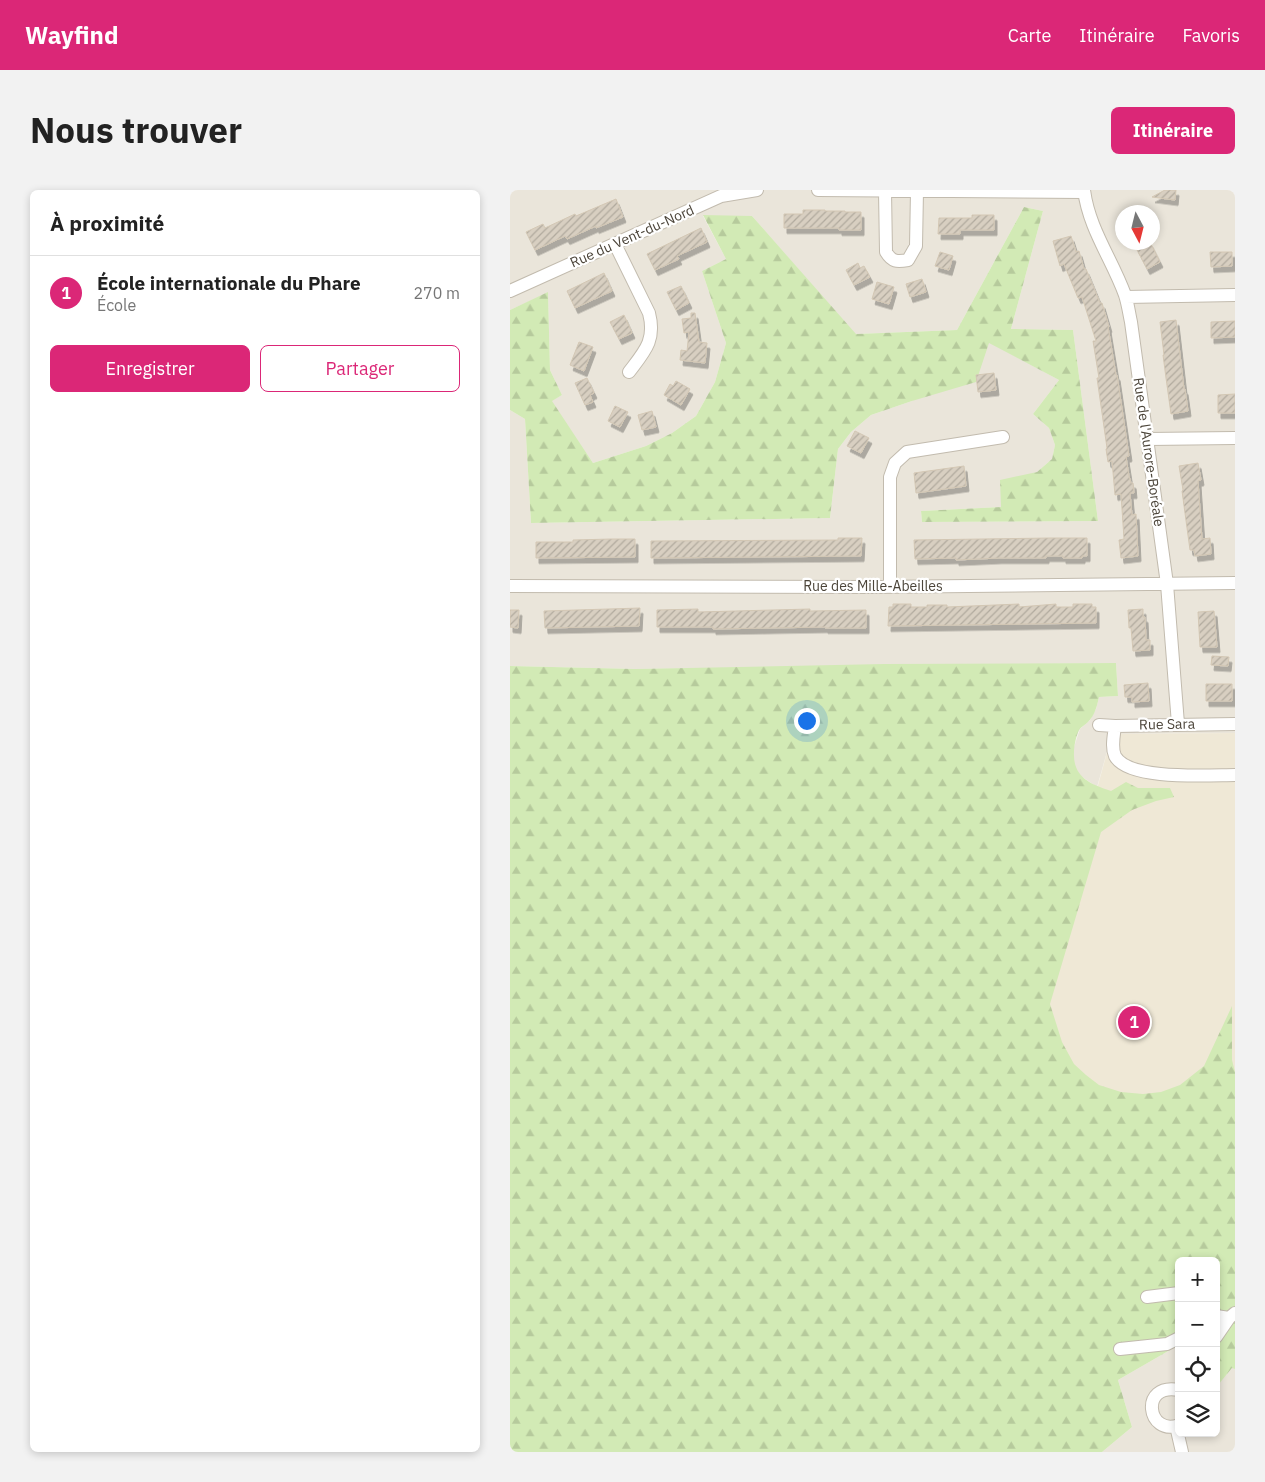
<!DOCTYPE html>
<html lang="fr">
<meta charset="utf-8">
<style>
:root{--surface:#fff;--page:#f2f2f2;--text:#222;--muted:#767676;--line:#e0e0e0;--accent:#db2777}
body{margin:0;font-family:"IBM Plex Sans",sans-serif;background:var(--page);color:var(--text)}
.controls{position:absolute;right:15px;bottom:15px;display:grid;overflow:hidden;border-radius:8px;box-shadow:0 2px 8px #0003}
.controls button{width:45px;height:45px;display:grid;place-items:center;padding:0;border:0;border-bottom:1px solid var(--line);background:var(--surface);color:var(--text);font:25px sans-serif}
.compass{position:absolute;left:605px;top:15px;width:45px;height:45px;border-radius:50%;background:var(--surface);box-shadow:0 2px 8px #0003;rotate:173deg}
.you{position:absolute;left:296px;top:530px;width:18px;height:18px;margin:-12px;border:4px solid #fff;border-radius:50%;background:#1a73e8;box-shadow:0 0 0 8px #1a73e833}
.badge{display:grid;place-items:center;width:32px;height:32px;border-radius:50%;background:var(--accent);color:#fff;font-size:16px;font-weight:700}
.pin{position:absolute;translate:-50% -50%;border:2px solid #fff;box-shadow:0 1px 5px #0006}
.list{margin:0;padding:0;list-style:none}
h2{display:flex;justify-content:space-between;align-items:center;height:65px;margin:0;padding:0 20px;font-size:21px}
h2 small{font-size:16px;font-weight:400;color:var(--muted)}
.list li{display:grid;grid-template-columns:32px 1fr auto;gap:15px;align-items:center;box-sizing:border-box;height:75px;padding:0 20px;border-top:1px solid var(--line)}
.list b{display:block;font-size:19px;white-space:nowrap}
.list p{margin:0;font-size:16px;white-space:nowrap;color:var(--muted)}
.list em{font-size:16px;font-style:normal;color:var(--muted)}
.actions{display:flex;gap:10px;padding:15px 20px}
.actions a{flex:1;padding:11px 0;border:1px solid var(--accent);border-radius:8px;text-align:center;font-size:18px;color:var(--accent)}
.actions .main{background:var(--accent);color:#fff}
.icon{flex:none;width:28px;height:28px;fill:none;stroke:currentColor;stroke-width:2;stroke-linecap:round;stroke-linejoin:round}
.map{position:relative;flex:none;width:725px;height:1262px;overflow:hidden;border-radius:8px}
header{display:flex;align-items:center;gap:30px;box-sizing:border-box;height:70px;padding:0 25px;background:var(--accent);color:#fff}
header strong{font-size:24px}
nav{display:flex;gap:28px;margin-inline-start:auto;font-size:18px}
.intro{display:flex;align-items:center;justify-content:space-between;box-sizing:border-box;height:120px;padding:0 30px}
h1{margin:0;font-size:35px}
.button{padding:12px 22px;border-radius:8px;background:var(--accent);color:#fff;font-size:18px;font-weight:700}
main{display:flex;gap:30px;padding:0 30px}
aside{flex:1;background:var(--surface);border-radius:8px;box-shadow:0 2px 8px #0003}
.map>svg:first-child{display:block}
.residential{fill:#eae5da;fill-rule:evenodd}
.education{fill:#efe8d6}
.forest{fill:url(#forest-firs)}
.building{fill:url(#building-hatch);stroke:#d3c7b4;filter:url(#shadow)}
.lines{fill:none;stroke-linecap:round;stroke-linejoin:round}
.minor-casing{stroke:#c2bbae;stroke-width:14}
.minor{stroke:#fff;stroke-width:12}
.labels{text-anchor:middle;stroke-width:4.5;stroke-linejoin:round;paint-order:stroke}
.street-label{font-size:14px;fill:#4b4439;stroke:#fff}
</style>
<header>
<strong>Wayfind</strong>
<nav><a>Carte</a><a>Itinéraire</a><a>Favoris</a></nav>
</header>
<div class="intro"><h1>Nous trouver</h1><a class="button">Itinéraire</a></div>
<main>
<aside>
<h2>À proximité<small></small></h2>
<ul class="list">
<li><span class="badge">1</span><div><b>École internationale du Phare</b><p>École</p></div><em>270 m</em></li>
</ul>
<div class="actions"><a class="main">Enregistrer</a><a>Partager</a></div>
</aside>
<div class="map">
<svg width="725" height="1262" viewBox="0 0 725 1262">
<defs>
<pattern id="forest-firs" width="22" height="20" patternUnits="userSpaceOnUse" patternTransform="scale(1.25)"><rect width="22" height="20" fill="#d2eab5"/><path d="M5 1l3.5 6h-7zM16 11l3.5 6h-7z" fill="#b6ca9c"/></pattern>
<pattern id="building-hatch" width="6" height="6" patternUnits="userSpaceOnUse" patternTransform="scale(1.25)"><rect width="6" height="6" fill="#d8cfc1"/><path d="M-1 1l2-2M0 6l6-6M5 7l2-2" fill="none" stroke="#b1aa9e"/></pattern>
<filter id="shadow"><feDropShadow dx="3" dy="5.5" stdDeviation="0" flood-color="#0004"/></filter>
</defs>
<rect width="100%" height="100%" fill="#f6f3ec"/>
<path class="residential" d="M0,0H725V543L602,544L587,597L568,584L563,571L564,557L570,539L580,530L586,519L589,507L608,506L606,473L126,479L0,476V220L15,229L21,333L320,328L328,259L341,242L361,225L402,211L479,152L549,190L523,224L539,238L545,255L542,269L527,282L515,286L491,317L411,321L412,332L588,331L563,140L501,139L533,21L514,17L447,140L345,144L242,26H193L216,69L192,81L216,153L205,192L186,226L162,243L136,256L83,273L41,211L52,205L40,180L38,103L0,120ZM612,22H642V52H612Z
M667,1156L669,1158V1243H706V1193L708,1194L723,1177L725,1179V1262H592L622,1237L608,1190Z"/>
<path class="education" d="M725,543V1045L504,903L602,544Z"/>
<path class="forest" d="M514,17L533,21L501,139L563,140L588,331L412,332L411,321L491,317L490,290L527,282L542,269L545,255L539,238L523,224L549,190L479,153L466,192L402,211L361,225L341,242L328,259L320,328L21,333L15,229L0,220V120L38,102L40,180L52,205L42,211L83,273L136,256L162,243L186,226L205,192L216,153L192,81L216,69L193,25L242,26L346,144L447,140Z
M606,473L608,506L589,507C587,516 585,525 578,532C576,534 571,537 569,540C566,546 564,556 564,563C563,587 580,594 601,601L616,592L628,598H660L664,607L646,611L622,620L591,642L540,814L552,852L564,874L576,885L589,895L611,902L633,904L651,902L670,895L694,876L722,816V870L725,882V1179L722,1178L708,1195L706,1193V1071H669V1158L667,1156L608,1190L622,1237L592,1262H0V476L126,479L374,474Z"/>
<path class="building" d="M655,0H666L665,10L642,7Z
M106,9L113,27L86,38V36L57,49L55,46L25,60L16,42L33,34L35,38L65,24L66,26Z
M293,20H315V21H335V22H351V40H329V38H274V24H293Z
M462,25H484V40H450V44H428L429,28H462Z
M191,38L197,52L167,66L169,69L145,80L137,64Z
M561,46L566,62L569,61L574,79H576L590,113H592L599,137H598L606,185H607L619,266L616,267L619,286L621,293H623L624,303H620L622,325L626,324L628,366L611,368L609,350L614,349L611,304L605,305L602,271L598,272L596,259L597,258L587,188H589L583,151H586L572,107L568,108L554,74L550,76L543,51Z
M633,52H640L650,72L637,79L625,56Z
M430,62L443,66L439,80L425,76Z
M700,62H722V76L701,77Z
M348,73L350,78L354,76L360,87L344,95L336,80Z
M94,83L102,101L65,118L57,101Z
M412,89L416,102L400,107L396,94Z
M367,92L384,97L379,114L362,109Z
M171,96L179,113L166,120L157,102Z
M181,123H185L189,152L197,153L195,173L170,170L171,160L177,161L179,142L174,143L172,129L181,128Z
M114,125L122,143L109,149L100,132Z
M666,130L674,199H675L678,221L661,224L656,188L653,165H654L650,132Z
M725,131V147L701,148V132Z
M69,152L83,157L74,181L60,175Z
M484,183L486,200L468,202L466,185Z
M77,188L84,203L80,205L83,212L75,215L65,193Z
M166,191L180,199L171,215L154,205L160,194L163,196Z
M725,204V223H708V205Z
M105,216L118,222L110,237L98,231Z
M142,221L146,237L132,240L128,225Z
M345,241L359,248L351,263L337,256Z
M688,273L691,290L688,291L692,349L700,348L701,364L685,366L684,360H680L672,301L673,300L669,276Z
M454,276L456,296L406,303L404,283Z
M328,348H352L351,366L141,368V351L328,350Z
M540,348H577V366H572V368H553V366H536V368H489L446,370V368L405,369L404,350Z
M101,349H125V367L26,368V352H63V350Z
M383,414H401V417H417V415H437V417L509,414V417L546,414V417H563V414H582V417H586V433L378,436L379,417H383Z
M130,418L129,436L35,438L34,421Z
M188,419V422L300,419V421L356,420V438H315V437L203,439V437H147V420Z
M633,419V427H635L636,450H640V460L623,461L621,438H619L618,420Z
M0,420H9L8,438L0,437Z
M704,421L707,457H690L688,422Z
M702,466L719,467L718,476L701,475Z
M638,493L639,511L622,512V507H615L614,495Z
M696,494H722V511H696Z"/>
<g class="lines">
<g class="minor-casing">
<path id="minor" d="M308,0L574,2
M574,0C579,39 602,69 615,105C618,114 619,123 621,132L657,394L668,534
M375,1L376,62C382,72 387,72 398,70L406,56L407,1
M105,54L139,123C146,150 135,161 119,182
M0,101L211,6L247,0
M616,107L725,105
M638,249L725,248
M0,396L361,397L725,393
M380,396V287L385,273L397,262L493,247
M589,535L605,536L725,534
M605,536C604,545 601,557 605,566C618,591 700,585 725,585
M637,1107L669,1103
M706,1126L719,1128
M706,1147L719,1128L725,1123
M610,1159L657,1154L669,1148
M669,1200C629,1192 637,1247 669,1235
M666,1236L672,1262"/>
</g>
<use href="#minor" class="minor"/>
</g>
<g class="labels">
<g class="street-label">
<text transform="translate(122 46) rotate(-24)" y="5">Rue du Vent-du-Nord</text>
<text transform="translate(639 262) rotate(82)" y="5">Rue de l'Aurore-Boréale</text>
<text x="363" y="401">Rue des Mille-Abeilles</text>
<text transform="translate(657 534) rotate(-1)" y="5">Rue Sara</text>
</g>
</g>
</svg>
<div class="controls">
<button>+</button>
<button>−</button>
<button><svg class="icon" aria-label="locate" viewBox="0 0 24 24"><circle cx="12" cy="12" r="6"/><path d="M12 2v4M12 18v4M2 12h4M18 12h4"/></svg></button>
<button><svg class="icon" aria-label="layers" viewBox="0 0 24 24"><path d="M12 4l9 5-9 5-9-5zM3 14l9 5 9-5"/></svg></button>
</div>
<svg class="compass" viewBox="-18 -18 36 36"><path d="M0-13l5 13h-10z" fill="#e53935"/><path d="M0 13l5-13h-10z" fill="#767676"/></svg>
<div class="you"></div>
<div class="pin badge" style="left:624px;top:832px">1</div>
</div>
</main>
